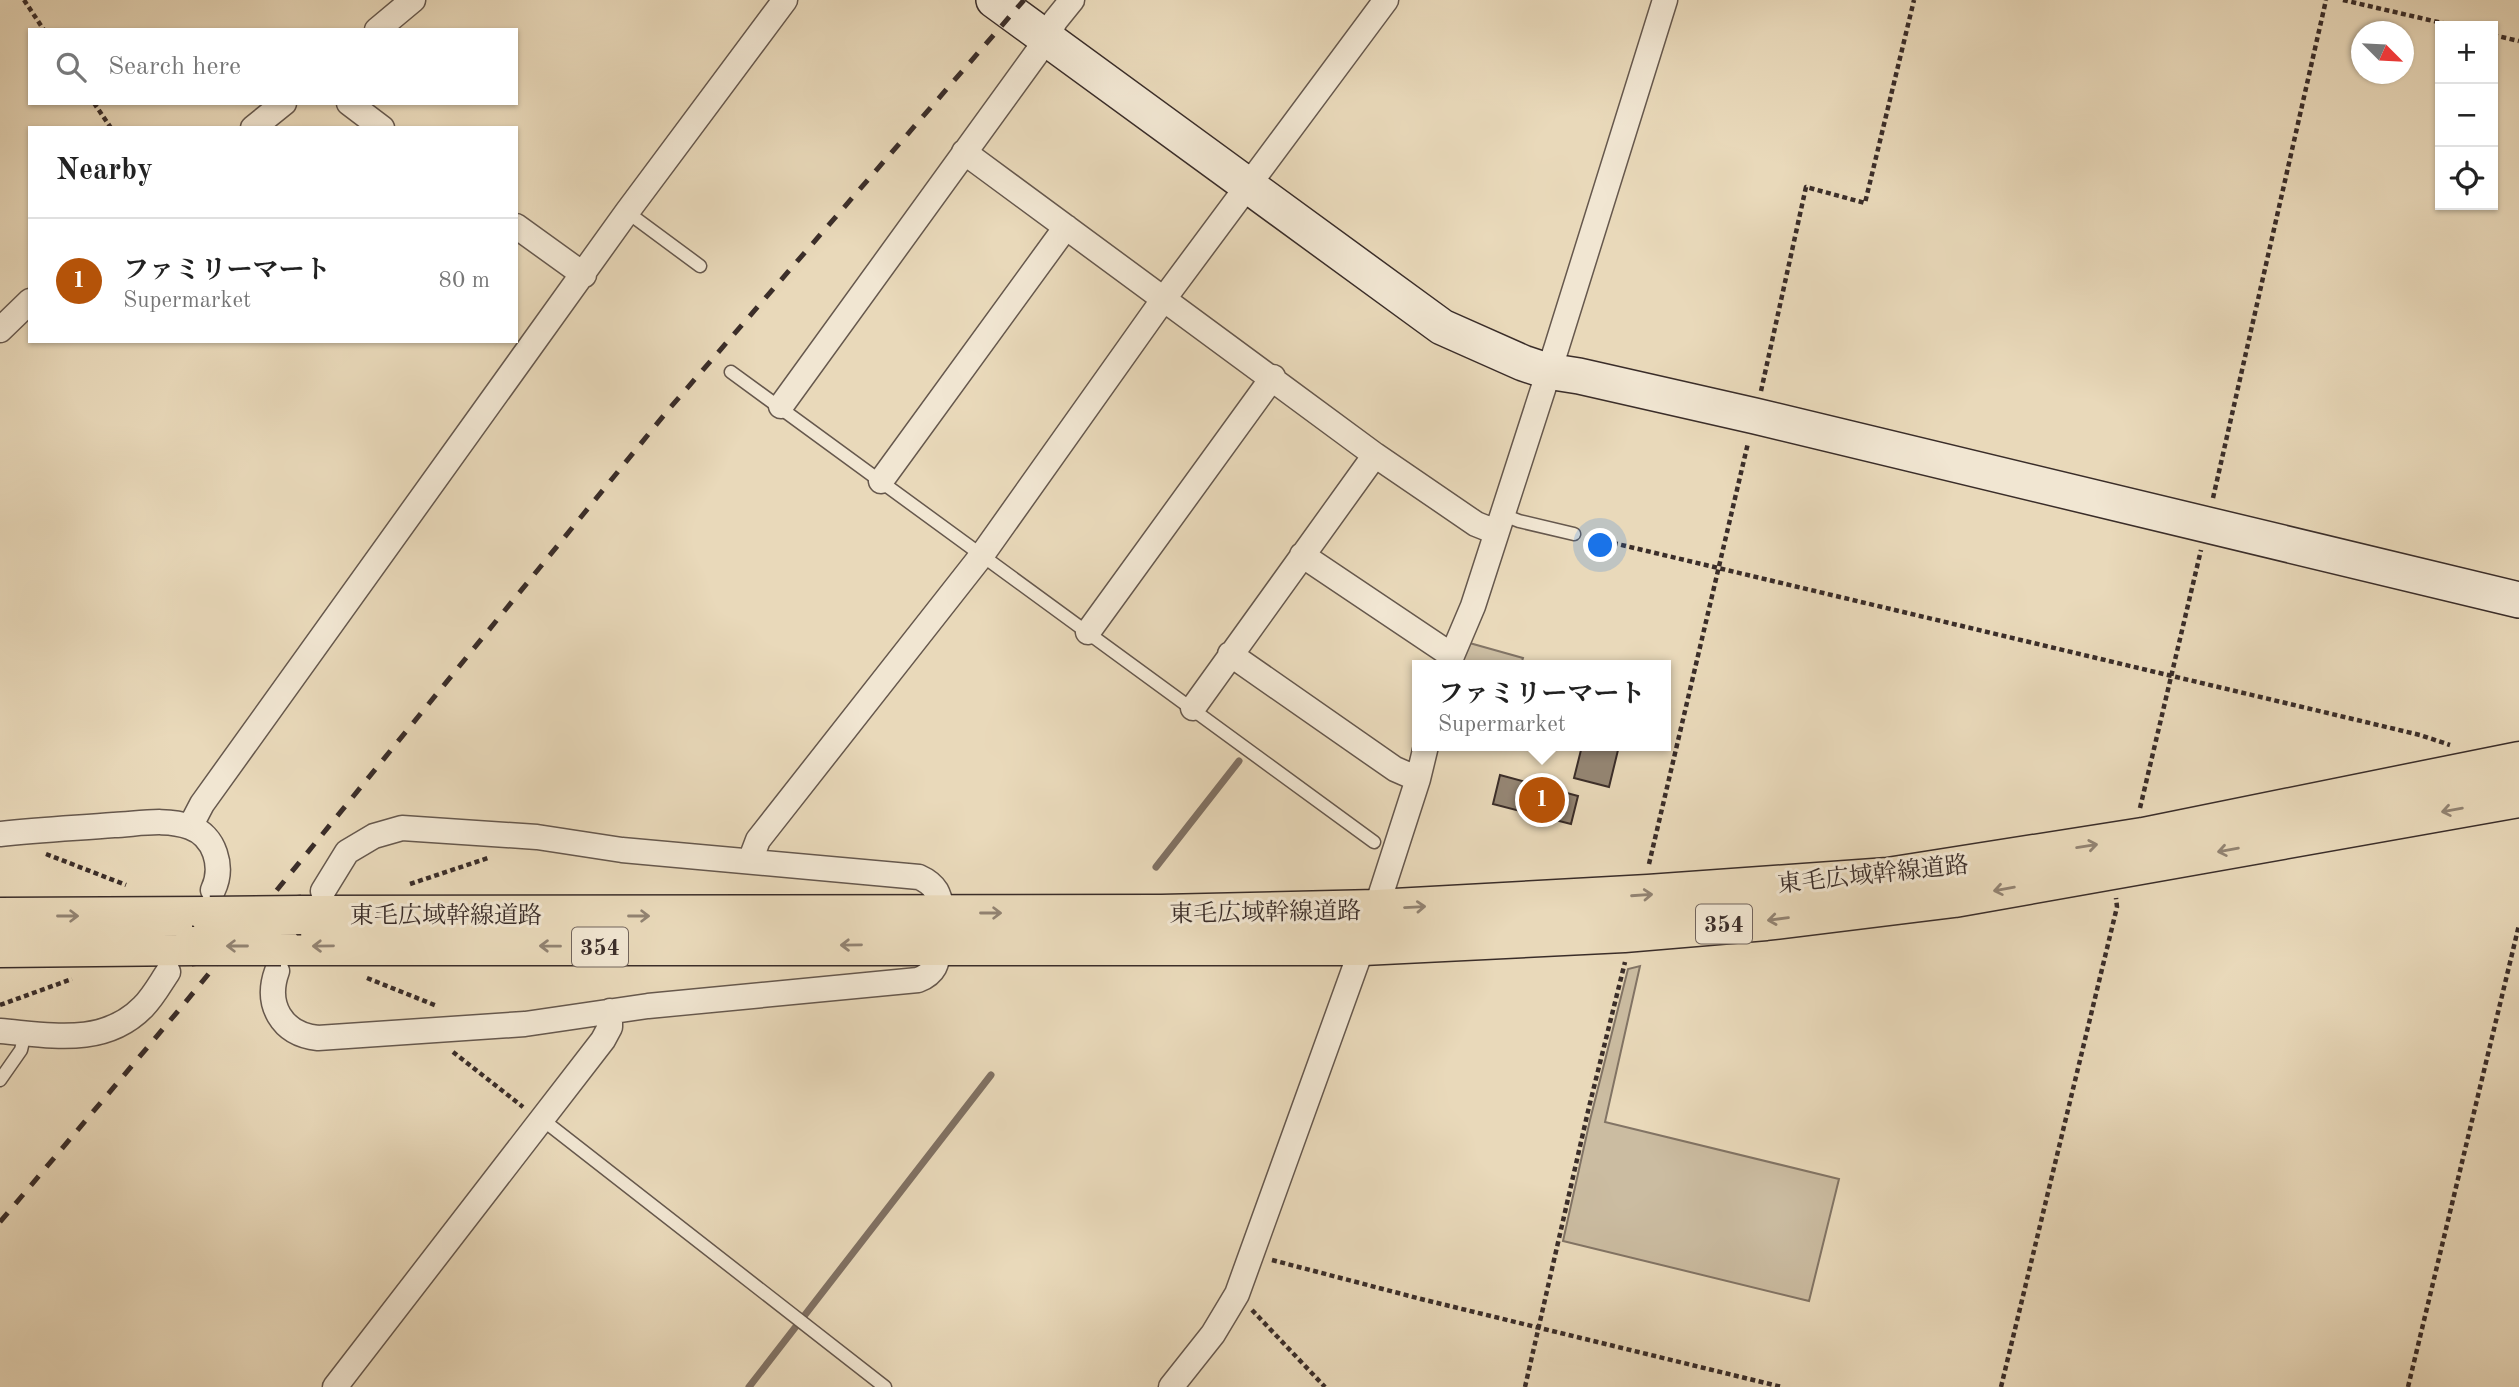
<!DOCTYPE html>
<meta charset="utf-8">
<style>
:root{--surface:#fff;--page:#f6f6f6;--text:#222;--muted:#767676;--line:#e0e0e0;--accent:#b45309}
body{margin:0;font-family:"Old Standard TT","Noto Serif JP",serif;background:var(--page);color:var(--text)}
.controls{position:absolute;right:21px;top:21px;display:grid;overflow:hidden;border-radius:0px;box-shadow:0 2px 5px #0004}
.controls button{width:63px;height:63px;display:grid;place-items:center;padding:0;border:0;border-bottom:2px solid var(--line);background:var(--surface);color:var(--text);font:35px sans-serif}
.compass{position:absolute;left:2351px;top:21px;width:63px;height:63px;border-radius:50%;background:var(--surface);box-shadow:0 2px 5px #0004;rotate:114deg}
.you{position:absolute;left:1601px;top:546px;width:24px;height:24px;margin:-18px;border:5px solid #fff;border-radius:50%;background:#1a73e8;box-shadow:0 0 0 10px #1a73e833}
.badge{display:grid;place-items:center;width:46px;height:46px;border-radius:50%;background:var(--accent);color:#fff;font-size:23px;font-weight:700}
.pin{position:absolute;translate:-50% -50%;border:4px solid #fff;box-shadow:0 2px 7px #0006}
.popup{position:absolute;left:1412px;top:660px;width:259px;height:91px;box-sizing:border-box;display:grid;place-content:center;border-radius:0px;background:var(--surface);filter:drop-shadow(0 2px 5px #0005);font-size:23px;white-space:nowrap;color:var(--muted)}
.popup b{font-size:26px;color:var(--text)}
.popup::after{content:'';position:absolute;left:50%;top:100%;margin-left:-14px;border:14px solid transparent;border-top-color:var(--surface)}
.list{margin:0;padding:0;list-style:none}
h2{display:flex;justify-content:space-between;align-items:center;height:91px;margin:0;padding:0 28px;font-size:30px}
h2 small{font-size:23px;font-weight:400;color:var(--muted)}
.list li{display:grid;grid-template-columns:46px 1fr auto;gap:21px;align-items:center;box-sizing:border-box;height:126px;padding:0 28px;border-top:2px solid var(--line)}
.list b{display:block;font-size:26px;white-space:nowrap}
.list p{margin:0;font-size:23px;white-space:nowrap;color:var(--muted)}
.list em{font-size:23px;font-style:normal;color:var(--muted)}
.icon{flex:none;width:38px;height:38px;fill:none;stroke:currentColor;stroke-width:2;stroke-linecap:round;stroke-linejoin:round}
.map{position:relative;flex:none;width:2519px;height:1387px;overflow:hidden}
.search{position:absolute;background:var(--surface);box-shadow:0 2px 5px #0004;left:28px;top:28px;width:490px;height:77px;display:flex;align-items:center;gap:18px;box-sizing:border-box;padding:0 24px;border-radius:0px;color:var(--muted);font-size:26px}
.panel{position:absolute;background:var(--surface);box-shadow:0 2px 5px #0004;left:28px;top:126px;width:490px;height:217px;border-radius:0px}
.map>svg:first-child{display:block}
.green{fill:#cbbca1;stroke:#827465;stroke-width:2}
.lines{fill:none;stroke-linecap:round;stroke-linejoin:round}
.stream{stroke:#807163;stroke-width:7}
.building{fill:#958674;stroke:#3a2d29;stroke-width:2}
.lane-casing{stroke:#66584d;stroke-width:15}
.street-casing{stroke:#66584d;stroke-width:27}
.secondary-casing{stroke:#3a2d29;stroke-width:38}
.highway-casing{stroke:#3a2d29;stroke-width:41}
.path{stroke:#3a2d29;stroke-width:4.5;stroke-dasharray:5 3.5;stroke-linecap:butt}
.lane{stroke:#f1e6d2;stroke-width:12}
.street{stroke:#f1e6d2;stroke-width:24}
.secondary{stroke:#f1e6d2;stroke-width:35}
.highway{stroke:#e9d9ba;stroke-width:38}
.rail{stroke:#3a2d29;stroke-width:5;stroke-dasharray:12 12;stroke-linecap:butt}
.highway-bridge-casing{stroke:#3a2d29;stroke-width:41;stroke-linecap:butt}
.highway-bridge{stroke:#e9d9ba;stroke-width:38}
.oneway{stroke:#928372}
.labels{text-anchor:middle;stroke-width:6;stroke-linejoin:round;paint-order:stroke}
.shield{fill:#f1e6d2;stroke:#71645c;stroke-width:2}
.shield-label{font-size:23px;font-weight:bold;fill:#3a2d29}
.street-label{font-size:24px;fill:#3a2d29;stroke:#f1e6d2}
</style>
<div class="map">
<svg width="2519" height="1387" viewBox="0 0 2519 1387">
<rect width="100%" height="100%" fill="#e9d9ba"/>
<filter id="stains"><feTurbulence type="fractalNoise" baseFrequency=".00286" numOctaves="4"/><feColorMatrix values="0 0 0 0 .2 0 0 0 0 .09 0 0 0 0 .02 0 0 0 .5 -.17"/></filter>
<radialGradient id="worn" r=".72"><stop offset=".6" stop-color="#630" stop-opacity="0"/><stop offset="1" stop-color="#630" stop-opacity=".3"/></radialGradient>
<path class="green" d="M1466,642L1523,658L1521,665H1460Z
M1640,966L1605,1122L1839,1179L1809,1301L1563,1241L1590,1120L1628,969Z"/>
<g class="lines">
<path class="stream" d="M1156,867L1239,761
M749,1387L991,1075"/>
</g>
<path class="building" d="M1582,746H1619L1609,787L1574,778Z
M1500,775L1578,796L1571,824L1493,804Z"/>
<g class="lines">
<g class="lane-casing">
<path id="lane" d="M627,212L700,266
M731,372L1374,842
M1501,514L1519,521L1574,534
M0,1080L21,1050L25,1033
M543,1120L885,1387"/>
</g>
<g class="street-casing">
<path id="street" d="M377,30L413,0
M349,103L382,128
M253,128L284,103
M964,152L1375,455L1476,524L1496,532
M516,226L584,275
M0,330L30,301
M781,406L1047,39L1055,21L1072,0
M881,481L1066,227
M1302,555L1451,655
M1088,632L1273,377
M1230,654L1395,769L1418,779
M1448,665L1473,606L1557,346L1665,0
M1193,708L1375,455
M190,827L202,804L627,212L785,0
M0,834C38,830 76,828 114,825C138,824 166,818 190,827C215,836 224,867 213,890
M750,861L758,840L982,555L1163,300L1386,0
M323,891L347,852L374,836L402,828L537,837L622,850L919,877C937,885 939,894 943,913
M277,971C265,1004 281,1034 318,1038L525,1024L648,1006L918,980C936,973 937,963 940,944
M0,1031C50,1035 104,1047 143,1007C153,997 160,984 168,972
M335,1387L603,1040L610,1027V1011
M1171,1387L1213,1334L1237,1294L1376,909L1418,779L1426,746"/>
</g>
<g class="secondary-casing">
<path id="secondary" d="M994,0L1442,327L1523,363L1547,371L1579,376L1755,416L2519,600"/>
</g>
<g class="highway-casing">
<path id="highway" d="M301,915L1161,914L1376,909L1648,894L1888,877L2143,837L2519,761
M0,917L210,916
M281,946H1363L1624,933L1766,921L1954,898L2519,798
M0,948L192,946"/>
</g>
<path class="path" d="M24,0L44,30
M2343,0L2455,26
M2493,35L2519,41
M94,103L111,128
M1761,391L1806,187L1865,203L1914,0
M2213,498L2326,0
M1588,537L2420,735L2450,745
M2140,808L2201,550
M46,854L126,885
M1649,864L1748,443
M410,884L488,858
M367,978L437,1006
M0,1005L72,979
M453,1052L523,1107
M1272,1260L1421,1299L1782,1387
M1252,1310L1325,1387
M1525,1387L1589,1107L1625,962
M2001,1387L2117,907L2116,898
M2408,1387L2519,925"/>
<use href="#lane" class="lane"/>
<use href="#street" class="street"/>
<use href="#secondary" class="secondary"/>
<use href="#highway" class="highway"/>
<path class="rail" d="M0,1222L184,1004L669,409L1024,0"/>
<g class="highway-bridge-casing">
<path id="highway-bridge" d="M210,916L301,915
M192,946H281"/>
</g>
<use href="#highway-bridge" class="highway-bridge"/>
</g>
<defs><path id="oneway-shaft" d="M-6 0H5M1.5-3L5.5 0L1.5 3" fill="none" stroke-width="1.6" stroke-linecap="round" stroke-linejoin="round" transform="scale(1.75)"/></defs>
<g class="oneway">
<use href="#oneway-shaft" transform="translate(2452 810) rotate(170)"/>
<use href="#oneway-shaft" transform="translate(2087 846) rotate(-9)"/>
<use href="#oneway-shaft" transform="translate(2228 850) rotate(170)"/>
<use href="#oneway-shaft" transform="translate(2004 889) rotate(170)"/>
<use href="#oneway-shaft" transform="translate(1642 895) rotate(-4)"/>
<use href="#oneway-shaft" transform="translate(1415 907) rotate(-3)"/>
<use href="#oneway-shaft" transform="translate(991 913)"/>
<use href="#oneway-shaft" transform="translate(68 916)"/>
<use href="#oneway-shaft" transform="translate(639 916)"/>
<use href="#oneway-shaft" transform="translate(1778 919) rotate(173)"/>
<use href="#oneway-shaft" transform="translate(851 945) rotate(179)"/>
<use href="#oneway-shaft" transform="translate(237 946) rotate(-180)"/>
<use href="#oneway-shaft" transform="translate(323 946) rotate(179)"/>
<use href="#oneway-shaft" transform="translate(550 946) rotate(-179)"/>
</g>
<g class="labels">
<g class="shield">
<rect x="1696" y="904.5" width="56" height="39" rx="5"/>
<rect x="572" y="927.5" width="56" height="39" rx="5"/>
</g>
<g class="shield-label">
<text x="1724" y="932">354</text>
<text x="600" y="955">354</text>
</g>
<g class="street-label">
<text transform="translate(1873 874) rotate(-6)" y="8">東毛広域幹線道路</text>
<text transform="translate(1265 912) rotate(-1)" y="8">東毛広域幹線道路</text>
<text x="446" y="923">東毛広域幹線道路</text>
</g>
</g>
<rect width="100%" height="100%" filter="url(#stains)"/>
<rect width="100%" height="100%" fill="url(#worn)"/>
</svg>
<div class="controls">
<button>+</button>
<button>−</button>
<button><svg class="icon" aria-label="locate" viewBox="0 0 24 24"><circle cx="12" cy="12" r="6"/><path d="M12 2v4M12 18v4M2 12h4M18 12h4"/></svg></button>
</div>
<svg class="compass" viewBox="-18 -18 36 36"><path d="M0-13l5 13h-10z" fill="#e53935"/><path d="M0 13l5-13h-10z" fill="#767676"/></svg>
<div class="you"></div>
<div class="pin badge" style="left:1542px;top:800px">1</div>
<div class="popup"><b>ファミリーマート</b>Supermarket</div>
<div class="search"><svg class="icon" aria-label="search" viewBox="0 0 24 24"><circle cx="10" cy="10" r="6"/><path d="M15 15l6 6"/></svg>Search here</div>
<section class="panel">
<h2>Nearby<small></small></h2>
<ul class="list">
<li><span class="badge">1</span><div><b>ファミリーマート</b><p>Supermarket</p></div><em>80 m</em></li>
</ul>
</section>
</div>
